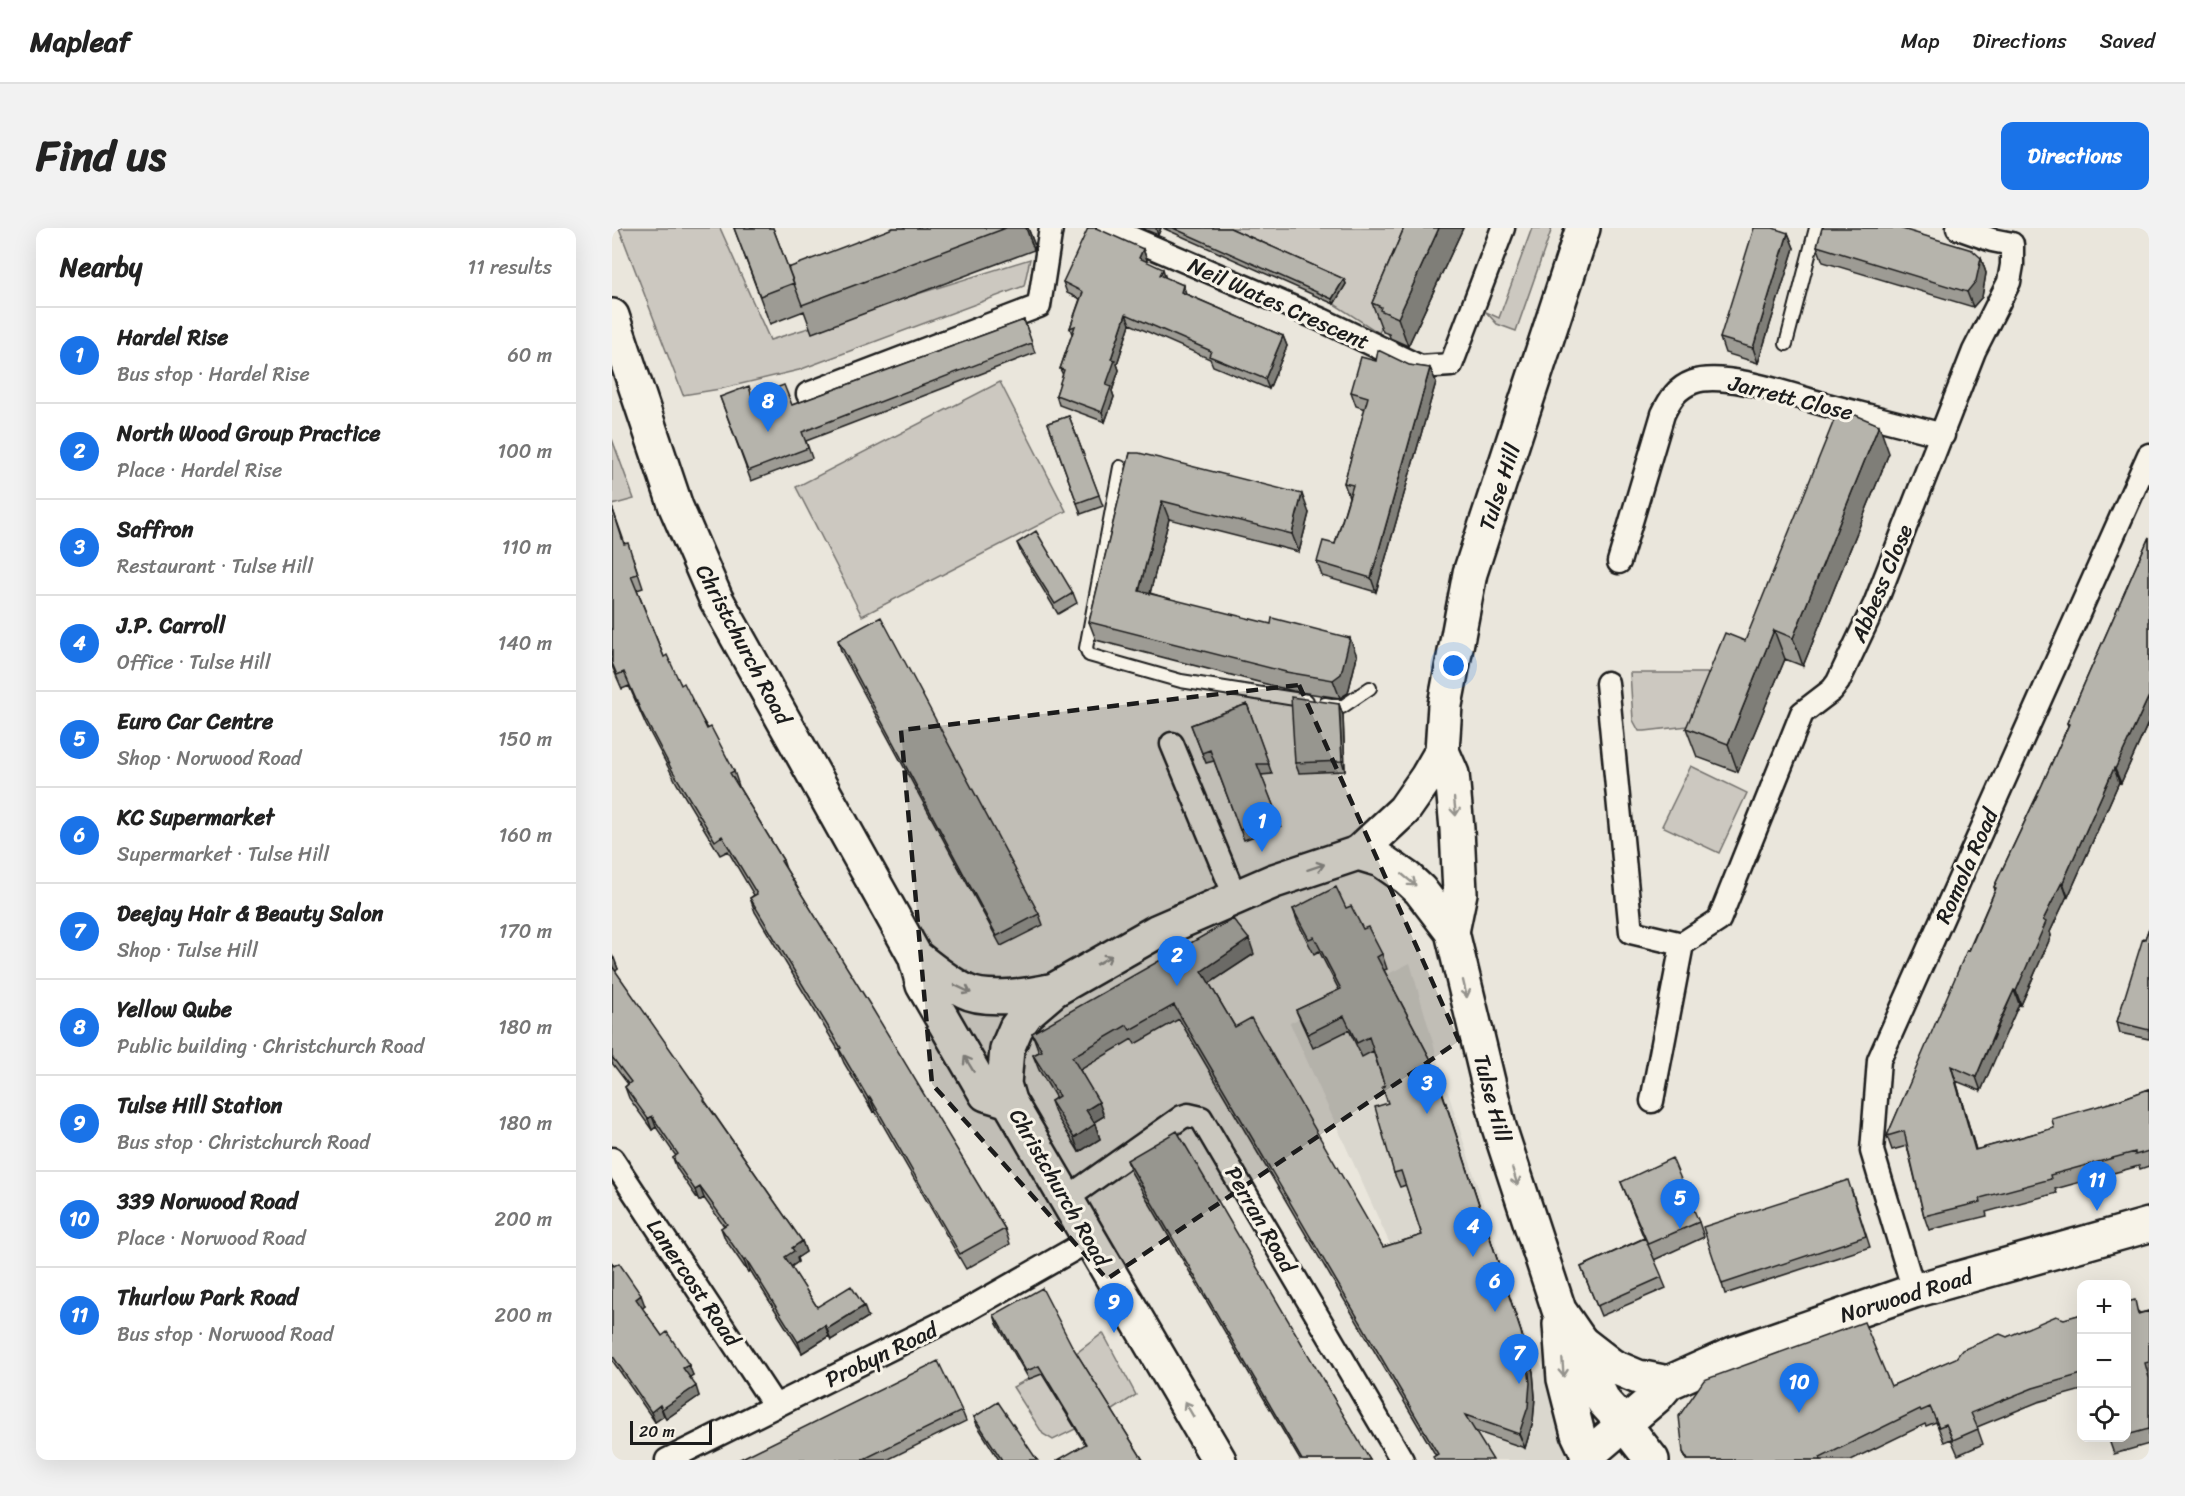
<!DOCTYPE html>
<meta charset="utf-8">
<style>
:root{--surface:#fff;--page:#f2f2f2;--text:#222;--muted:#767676;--line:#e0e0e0;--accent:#1a73e8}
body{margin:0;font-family:Sriracha,sans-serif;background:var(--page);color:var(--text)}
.controls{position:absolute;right:18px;bottom:18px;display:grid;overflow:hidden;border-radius:12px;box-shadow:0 6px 24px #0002}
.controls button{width:54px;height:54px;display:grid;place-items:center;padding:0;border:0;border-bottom:2px solid var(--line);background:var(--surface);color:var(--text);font:30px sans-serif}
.scale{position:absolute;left:18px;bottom:15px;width:82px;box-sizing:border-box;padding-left:6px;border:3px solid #1c1c1c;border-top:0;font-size:16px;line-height:21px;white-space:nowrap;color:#1c1c1c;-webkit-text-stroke:4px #f7f3e8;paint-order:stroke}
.you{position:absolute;left:842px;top:438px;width:21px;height:21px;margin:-15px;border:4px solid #fff;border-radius:50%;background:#1a73e8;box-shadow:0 0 0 9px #1a73e833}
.badge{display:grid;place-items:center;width:39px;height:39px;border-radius:50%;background:var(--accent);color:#fff;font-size:20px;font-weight:700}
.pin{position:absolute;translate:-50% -50px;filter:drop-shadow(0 2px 3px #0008)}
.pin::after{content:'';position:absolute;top:32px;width:21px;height:18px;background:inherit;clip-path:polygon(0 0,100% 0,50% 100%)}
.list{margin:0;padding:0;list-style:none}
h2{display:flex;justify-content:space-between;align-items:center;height:78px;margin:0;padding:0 24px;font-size:26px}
h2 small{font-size:20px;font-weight:400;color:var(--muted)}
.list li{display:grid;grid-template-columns:39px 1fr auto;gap:18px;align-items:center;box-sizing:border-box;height:96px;padding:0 24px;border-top:2px solid var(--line)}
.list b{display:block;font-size:22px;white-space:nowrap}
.list p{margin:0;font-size:20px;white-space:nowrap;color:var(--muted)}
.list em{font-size:20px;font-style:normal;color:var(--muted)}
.icon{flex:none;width:33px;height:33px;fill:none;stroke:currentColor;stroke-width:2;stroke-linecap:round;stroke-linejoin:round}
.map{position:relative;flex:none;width:1537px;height:1232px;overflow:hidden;border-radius:12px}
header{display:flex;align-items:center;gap:36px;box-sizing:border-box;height:84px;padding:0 30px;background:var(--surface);border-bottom:2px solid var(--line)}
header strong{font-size:28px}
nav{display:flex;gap:33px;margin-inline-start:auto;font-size:21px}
.intro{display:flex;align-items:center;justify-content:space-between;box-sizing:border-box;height:144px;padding:0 36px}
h1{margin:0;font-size:42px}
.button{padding:15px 27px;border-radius:12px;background:var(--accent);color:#fff;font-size:21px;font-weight:700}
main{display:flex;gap:36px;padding:0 36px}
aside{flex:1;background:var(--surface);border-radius:12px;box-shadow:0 6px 24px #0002}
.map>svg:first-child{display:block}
.built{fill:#dad7ce}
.green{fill:#ccc8c0;stroke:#74726e;stroke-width:1.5}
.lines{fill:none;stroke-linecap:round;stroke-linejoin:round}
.lane-casing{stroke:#1c1c1c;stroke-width:16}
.street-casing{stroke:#1c1c1c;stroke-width:27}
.primary-casing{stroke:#1c1c1c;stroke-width:38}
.highway-casing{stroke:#1c1c1c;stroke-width:38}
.lane{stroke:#f7f3e8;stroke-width:12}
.street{stroke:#f7f3e8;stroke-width:22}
.primary{stroke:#f7f3e8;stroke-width:33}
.highway{stroke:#f7f3e8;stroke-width:33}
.wall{fill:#9d9b94;stroke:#1c1c1c;stroke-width:1.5}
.shaded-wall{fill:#7f7e78;stroke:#1c1c1c;stroke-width:1.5}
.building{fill:#b6b4ac;stroke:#1c1c1c;stroke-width:1.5}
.oneway{stroke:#94928c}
.marked{fill:#1c1c1c;fill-opacity:0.2;stroke:#1c1c1c;stroke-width:4.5;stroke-dasharray:12 8;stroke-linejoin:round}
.labels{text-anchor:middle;stroke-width:6;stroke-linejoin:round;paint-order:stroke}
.street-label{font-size:22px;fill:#1c1c1c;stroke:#f7f3e8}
</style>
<header>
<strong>Mapleaf</strong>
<nav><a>Map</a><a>Directions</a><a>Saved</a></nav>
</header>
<div class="intro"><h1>Find us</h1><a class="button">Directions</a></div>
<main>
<aside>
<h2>Nearby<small>11 results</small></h2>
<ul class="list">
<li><span class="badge">1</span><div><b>Hardel Rise</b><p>Bus stop · Hardel Rise</p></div><em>60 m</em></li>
<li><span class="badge">2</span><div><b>North Wood Group Practice</b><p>Place · Hardel Rise</p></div><em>100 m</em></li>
<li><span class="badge">3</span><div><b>Saffron</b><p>Restaurant · Tulse Hill</p></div><em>110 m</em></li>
<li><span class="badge">4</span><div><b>J.P. Carroll</b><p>Office · Tulse Hill</p></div><em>140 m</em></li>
<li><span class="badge">5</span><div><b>Euro Car Centre</b><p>Shop · Norwood Road</p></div><em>150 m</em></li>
<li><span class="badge">6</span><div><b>KC Supermarket</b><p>Supermarket · Tulse Hill</p></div><em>160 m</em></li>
<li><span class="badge">7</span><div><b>Deejay Hair &amp; Beauty Salon</b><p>Shop · Tulse Hill</p></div><em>170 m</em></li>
<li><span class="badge">8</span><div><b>Yellow Qube</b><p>Public building · Christchurch Road</p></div><em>180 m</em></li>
<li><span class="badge">9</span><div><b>Tulse Hill Station</b><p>Bus stop · Christchurch Road</p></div><em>180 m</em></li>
<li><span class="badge">10</span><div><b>339 Norwood Road</b><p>Place · Norwood Road</p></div><em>200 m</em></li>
<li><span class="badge">11</span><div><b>Thurlow Park Road</b><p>Bus stop · Norwood Road</p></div><em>200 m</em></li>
</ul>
</aside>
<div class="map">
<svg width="1537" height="1232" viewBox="0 0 1537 1232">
<rect width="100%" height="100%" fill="#eae6dc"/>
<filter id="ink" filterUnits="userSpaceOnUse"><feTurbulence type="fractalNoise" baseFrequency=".0167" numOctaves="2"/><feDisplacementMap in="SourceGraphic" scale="12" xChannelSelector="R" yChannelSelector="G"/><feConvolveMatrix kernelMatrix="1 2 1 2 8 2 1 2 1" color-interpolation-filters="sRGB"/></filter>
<g filter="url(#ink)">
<path class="built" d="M798,735L828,839L914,1112L987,1232H826L863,1204L678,795Z"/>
<path class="green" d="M7,0H108L158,112L418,31L412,58L187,142L108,161L71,167Z
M606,0H813L767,105L722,76L733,57Z
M920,0H940L904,103L885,96L874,84L887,90Z
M388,154L454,283L250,388L184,259Z
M0,211L22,271L0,277Z
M1018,445H1095L1097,449L1076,498L1033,503H1027L1021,492Z
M1079,538L1135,565L1107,625L1050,598Z
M491,1105L524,1167L498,1184L441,1212L431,1206L401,1159L463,1126Z"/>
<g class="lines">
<g class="lane-casing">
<path id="lane" d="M1174,116L1204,0
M508,239L474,420L477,427L569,453L695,473
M713,476L730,479L758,460"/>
</g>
<g class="street-casing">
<path id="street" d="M496,0L710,92L808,139L839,137L891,0
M196,166L427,78L439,0
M1007,334L1051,186C1058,171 1065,160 1081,154C1112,143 1179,167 1211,176C1251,186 1291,197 1331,207
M995,455L1019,704L1070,716
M560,516L623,668
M1070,716L1107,692L1190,485L1220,462L1226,454L1263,376L1362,123L1397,54L1400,37V16L1380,12L1346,0
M1040,873L1070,716
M0,931L163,1178
M454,971L570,889L576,887L589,890L790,1232
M1302,1063L1260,923L1267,832L1537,227
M55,1232L350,1085L478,1012"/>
</g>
<g class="primary-casing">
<path id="primary" d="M830,523L840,546L845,601L848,665L840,704
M746,625L792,582L815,549L830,523L833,477L858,345L971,0
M969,1114L1000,1138L1026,1149L1056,1155
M975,1232L976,1227L1045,1168L1056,1155L1121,1126L1302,1063L1537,997"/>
</g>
<g class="highway-casing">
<path id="highway" d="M0,88L64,279L104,371L303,728L311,757L374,866L397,873
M303,728C319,741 335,754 353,763C374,774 419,767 442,762
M948,1096L952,1151L966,1206L976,1227
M607,1232L397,873L392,856L395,821L404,800L415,785L442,762L544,704L662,653L746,625L769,632L795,650L808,662L840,704L887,899L947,1082L969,1114L974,1138L992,1174L1012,1196L1040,1232"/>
</g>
<use href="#lane" class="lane"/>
<use href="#street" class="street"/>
<use href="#primary" class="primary"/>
<use href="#highway" class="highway"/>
</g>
<path class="wall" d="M122,0H161L178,45L281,0H416L423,18L422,22L200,105L192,83L158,96Z
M529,0H549L546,7Z
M551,0H618L732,51L734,56L722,76Z
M792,0H851L796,118L778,110L777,106L771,104L760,75Z
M1176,5L1182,20L1146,135L1113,125L1108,110Z
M1205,18L1369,30L1374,45L1370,69L1361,79L1211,34Z
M531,21L535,32L534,34L554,50L571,57L574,66L671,108L675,118L657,161L601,138L598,131L518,96L505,136L507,142L500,163L502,169L493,194L447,177L444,167L451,147L448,141L460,106L458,100L468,71L455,65L451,54Z
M412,92L423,125L194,213L200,230L139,253L108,169H140L180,177Z
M764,133L818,140L824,154L764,364L710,348L705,334L723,316L737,269L732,255L753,181L744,178L739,164Z
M457,188L491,278L469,286L436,195Z
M518,225L697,285L687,324L557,291L538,365L745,428L736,465L728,470L681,463L484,412L477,394Z
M1277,225L1191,438L1173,431L1126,544L1085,529L1074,500L1133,413Z
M0,279L13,316L21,330L31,360L25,362L52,429L122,543L127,558H126L171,632L174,641L393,1001L398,1016L354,1041L263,883L261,884L232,835L227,823L143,684L138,670L142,667L116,623L108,627L65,556L34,497L17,458L10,461L0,438Z
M1537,309V493L1509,555L1507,554L1456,669L1455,668L1438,704L1439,708L1409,777L1407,776L1389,815L1369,863L1344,853L1364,922L1442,900L1501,874L1537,861V938L1528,941L1527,938L1443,961L1445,965L1374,984L1375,988L1317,1002L1312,988L1295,918L1280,922L1275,908L1383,662L1382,659L1430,557L1456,498L1455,495Z
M405,315L461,365L465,375L446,386L409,325Z
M226,412L427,686L431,697L389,718L229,423Z
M635,476L660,546L649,547L669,598L632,612L602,533L594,535L579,497Z
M727,476L731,487L733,543L687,545L683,535Z
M734,680L770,726L775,741L772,742L820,834L825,848L914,1119L921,1144L923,1169L921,1193L913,1220L863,1203L824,1228L567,791L523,816L520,811L468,842L492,888L482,894L488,911L467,924L444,887L439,873L444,870L427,842L421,827L427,824L420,805L642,726L597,755L623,799L771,1019L810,1007L794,957L788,959L782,945L776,875L773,858L761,823L750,829L737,802L701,820L690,796L684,782L727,762L707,723L702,726L686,695L681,681Z
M1537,700V811L1508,805L1505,794L1533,711Z
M0,727L6,741L3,743L190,1013L194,1024L185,1030L186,1034L179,1039L205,1079L256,1089L219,1112L217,1108L190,1125L138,1042L136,1044L113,1011L109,1000L112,998L92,970L87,973L65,941L61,930L64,928L44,899L40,902L17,870L13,859L16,856L0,835Z
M515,932L758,1232H688L519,944Z
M1009,954L1087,994L1092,1009L1042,1032L1054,1060L989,1088L969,1039L1032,1010Z
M1240,963L1258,1019L1113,1066L1110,1056Z
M0,1035L33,1078L30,1080L50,1108L81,1147L78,1149L87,1168L54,1191L52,1188L43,1194L0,1132Z
M1515,1074L1528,1085L1537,1083V1216L1502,1226L1496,1209H1515Z
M1470,1086V1162L1426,1174L1365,1199L1371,1216L1346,1227L1339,1211L1332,1214L1324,1194L1314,1198L1313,1196L1239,1232H1074L1071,1224L1279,1158L1395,1109Z
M382,1087L460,1118L531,1232L473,1216L430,1146L417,1151L385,1096Z
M350,1183L354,1193L275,1232H126Z
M362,1189L425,1232H387L365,1197Z"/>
<path class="shaded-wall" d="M414,0H416L423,18L422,22Z
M545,0H549L546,7L544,1Z
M827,0H851L796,118L786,90Z
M1176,5L1182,20L1146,135L1141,120Z
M531,21L535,32L531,41L527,30Z
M1369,30L1374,45L1370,69L1361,79L1355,64Z
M551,41L554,51L548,47Z
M732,51L734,56L722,76L720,71Z
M571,57L575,68L569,64Z
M514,86L518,96L505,136L507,142L500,163L502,169L493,194L490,184L499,131Z
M671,108L675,118L657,161L653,151Z
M818,140L824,154L764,364L759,350Z
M1267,197L1277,225L1191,438L1181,410Z
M690,266L697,285L687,324L680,306Z
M550,273L557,291L534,381L527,363Z
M1162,402L1173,431L1126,544L1116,516Z
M738,410L745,428L736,465L728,470L721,452Z
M1537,468V493L1509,555L1503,541Z
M727,476L731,487L733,543L730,533Z
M1502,540L1507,554L1456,669L1451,654Z
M1450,654L1455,668L1438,704L1439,708L1409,777L1404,763L1431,692Z
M637,711L642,726L595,757L590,743Z
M2,730L6,741L1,745L0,732Z
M1402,762L1407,776L1369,863L1364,849Z
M820,834L914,1119L921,1144L923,1169L921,1193L913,1220L907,1206Z
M1339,838L1344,853L1368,936L1363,922Z
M258,869L263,883L261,884L256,870Z
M487,874L492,888L479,896L474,882Z
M40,888L44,899L40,902L36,891Z
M483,896L488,911L467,924L462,910Z
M88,959L92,970L87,973L83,962Z
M190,1013L194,1024L185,1030L186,1034L177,1040L173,1029L180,1020Z
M134,1031L138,1042L136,1044L132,1033Z
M29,1067L33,1078L28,1082L24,1071Z
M252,1078L256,1089L219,1112L215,1101Z
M213,1097L217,1108L190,1125L186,1114Z
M77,1137L81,1147L75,1151L71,1140Z
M84,1158L87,1168L54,1191L50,1181Z
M48,1177L52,1188L43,1194L39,1184Z"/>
<path class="building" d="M122,0H161L182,55L148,68Z
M281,0H394L190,77L176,40Z
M476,0H484L531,21L527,30L551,41L548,47L571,57L569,64L671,108L653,151L597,128L599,123L514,86L499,131L503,132L494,157L499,159L490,184L444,167L452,142L448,141L463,98L458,100L471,64L451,54Z
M561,0H618L732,51L720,71Z
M792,0H827L786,90L768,82L769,79L760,75Z
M1142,0H1161L1176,5L1141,120L1108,110Z
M1210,0H1287L1360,22L1369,30L1364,53L1355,64L1205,18Z
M412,92L420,115L190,204L196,220L136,243L108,169L137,158L140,169L172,157L180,177Z
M766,122L797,137L818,140L759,350L705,334L711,313L723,316L741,257L732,255L756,169L739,164L749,129L764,133Z
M1227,180L1267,197L1181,410L1162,402L1116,516L1074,500L1113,405L1133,413Z
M457,188L487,267L465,275L436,195Z
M518,225H527L690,266L680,306L550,273L527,363L659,396L660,390L738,410L729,446L721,452L674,444L477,394Z
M0,279L12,316L16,315L26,346L19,348L52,429L55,427L69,457L72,455L95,501L99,499L122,543L118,545L171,632L169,633L260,780L393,1001L348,1026L258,869L256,870L227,821L229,820L138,670L145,666L110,608L103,613L60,542L29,483L12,444L5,447L0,435Z
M424,303L461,365L443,376L405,315Z
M1537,309V468L1503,541L1502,540L1451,654H1450L1431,692L1434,694L1404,763L1402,762L1384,801L1364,849L1339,838L1363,922L1442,900L1440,891L1501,874L1537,861V923L1523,927V924L1438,947L1439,951L1368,970L1369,974L1312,988L1292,903L1275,908L1355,722L1357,723L1384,660L1382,659L1430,557L1457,496L1455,495Z
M269,389L427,686L385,708L226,412Z
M679,469L727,476L730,533L683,535Z
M635,476L657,536H645L665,587L628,602L598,522L590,525L579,497Z
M724,659L734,680L739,678L751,701L756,699L770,726L765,729L820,834L909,1104L915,1129L918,1155L916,1179L907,1206L853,1187L881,1232H823L821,1229L826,1226L562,777L518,802L515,797L460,829L487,874L474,882L483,896L462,910L439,873L447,868L421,827L430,823L420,805L621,691L637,711L590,743L623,799L639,790L771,1019L810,1007L789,943L782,945L763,879L776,875L770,859L773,858L757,809L745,815L732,788L696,806L684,782L729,761L702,709L697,711L681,681Z
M1537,700V802L1505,794L1531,710L1533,711Z
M0,738L93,871L92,872L190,1013L180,1020L182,1023L173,1029L205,1079L239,1058L252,1078L215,1101L213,1097L186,1114L134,1031L132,1033L109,1000L115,996L88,959L83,962L61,930L66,926L40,888L36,891L13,859L19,854L0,829Z
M565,903L758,1232H690L515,932Z
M1060,930L1087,994L1036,1016L1009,954Z
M1236,952L1254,1008L1110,1056L1091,999Z
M1033,1010L1050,1049L985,1078L969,1039Z
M0,1035L2,1038L7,1035L29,1067L24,1071L50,1108L55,1104L77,1137L71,1140L84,1158L50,1181L48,1177L39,1184L0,1127Z
M430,1060L460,1118L531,1232H446L474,1216L427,1138L414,1143L382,1087Z
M1523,1072L1526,1086L1537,1083V1134L1533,1135L1537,1150V1201L1515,1207V1074Z
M1470,1086V1146L1421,1160L1359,1185L1366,1201L1341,1212L1334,1196L1327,1199L1318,1179L1309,1183L1308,1181L1208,1230L1209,1232H1076L1071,1224L1067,1188L1092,1152L1252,1094L1279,1158L1344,1130L1350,1122L1388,1106L1395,1109L1444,1088L1452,1091Z
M326,1133L350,1183L250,1232H126Z
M386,1174L425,1232H390L362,1189Z"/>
<defs><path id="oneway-shaft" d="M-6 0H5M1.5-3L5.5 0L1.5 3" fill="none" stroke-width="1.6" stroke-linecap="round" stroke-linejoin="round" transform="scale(1.5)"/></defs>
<g class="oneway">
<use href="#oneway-shaft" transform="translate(843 579) rotate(84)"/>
<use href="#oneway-shaft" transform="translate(704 639) rotate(-18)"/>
<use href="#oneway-shaft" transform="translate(797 652) rotate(40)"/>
<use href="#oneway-shaft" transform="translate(492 732) rotate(-30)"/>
<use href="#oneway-shaft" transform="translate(351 761) rotate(26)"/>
<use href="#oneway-shaft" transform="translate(853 761) rotate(77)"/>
<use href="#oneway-shaft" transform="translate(357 836) rotate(-121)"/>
<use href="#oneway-shaft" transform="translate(903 949) rotate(73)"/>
<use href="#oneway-shaft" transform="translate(951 1140) rotate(86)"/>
<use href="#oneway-shaft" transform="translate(577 1181) rotate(-120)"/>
</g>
</g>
<path class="marked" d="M687,457L847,813L495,1051L320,856L289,502Z"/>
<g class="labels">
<g class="street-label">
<text transform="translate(667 75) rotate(24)" y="8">Neil Wates Crescent</text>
<text transform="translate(1179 169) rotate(14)" y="8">Jarrett Close</text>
<text transform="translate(887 259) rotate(-72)" y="8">Tulse Hill</text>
<text transform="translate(1269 355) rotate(-67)" y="8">Abbess Close</text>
<text transform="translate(132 416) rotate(62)" y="8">Christchurch Road</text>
<text transform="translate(1354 638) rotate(-66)" y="8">Romola Road</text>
<text transform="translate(881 870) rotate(75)" y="8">Tulse Hill</text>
<text transform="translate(448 959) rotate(60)" y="8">Christchurch Road</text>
<text transform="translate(649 991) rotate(60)" y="8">Perran Road</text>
<text transform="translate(82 1054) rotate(56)" y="8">Lanercost Road</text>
<text transform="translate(1294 1067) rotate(-17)" y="8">Norwood Road</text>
<text transform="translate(269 1126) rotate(-26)" y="8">Probyn Road</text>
</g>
</g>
</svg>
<div class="controls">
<button>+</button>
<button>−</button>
<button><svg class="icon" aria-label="locate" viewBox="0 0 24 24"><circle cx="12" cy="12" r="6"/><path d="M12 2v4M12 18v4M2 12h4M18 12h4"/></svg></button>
</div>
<div class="scale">20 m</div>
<div class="you"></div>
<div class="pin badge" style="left:650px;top:624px">1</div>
<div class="pin badge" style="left:565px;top:758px">2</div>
<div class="pin badge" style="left:815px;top:886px">3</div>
<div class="pin badge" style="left:861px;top:1029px">4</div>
<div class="pin badge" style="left:1068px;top:1001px">5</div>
<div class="pin badge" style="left:883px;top:1084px">6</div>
<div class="pin badge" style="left:907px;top:1156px">7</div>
<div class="pin badge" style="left:156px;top:204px">8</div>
<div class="pin badge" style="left:502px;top:1105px">9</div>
<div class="pin badge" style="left:1187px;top:1185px">10</div>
<div class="pin badge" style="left:1485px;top:983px">11</div>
</div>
</main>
